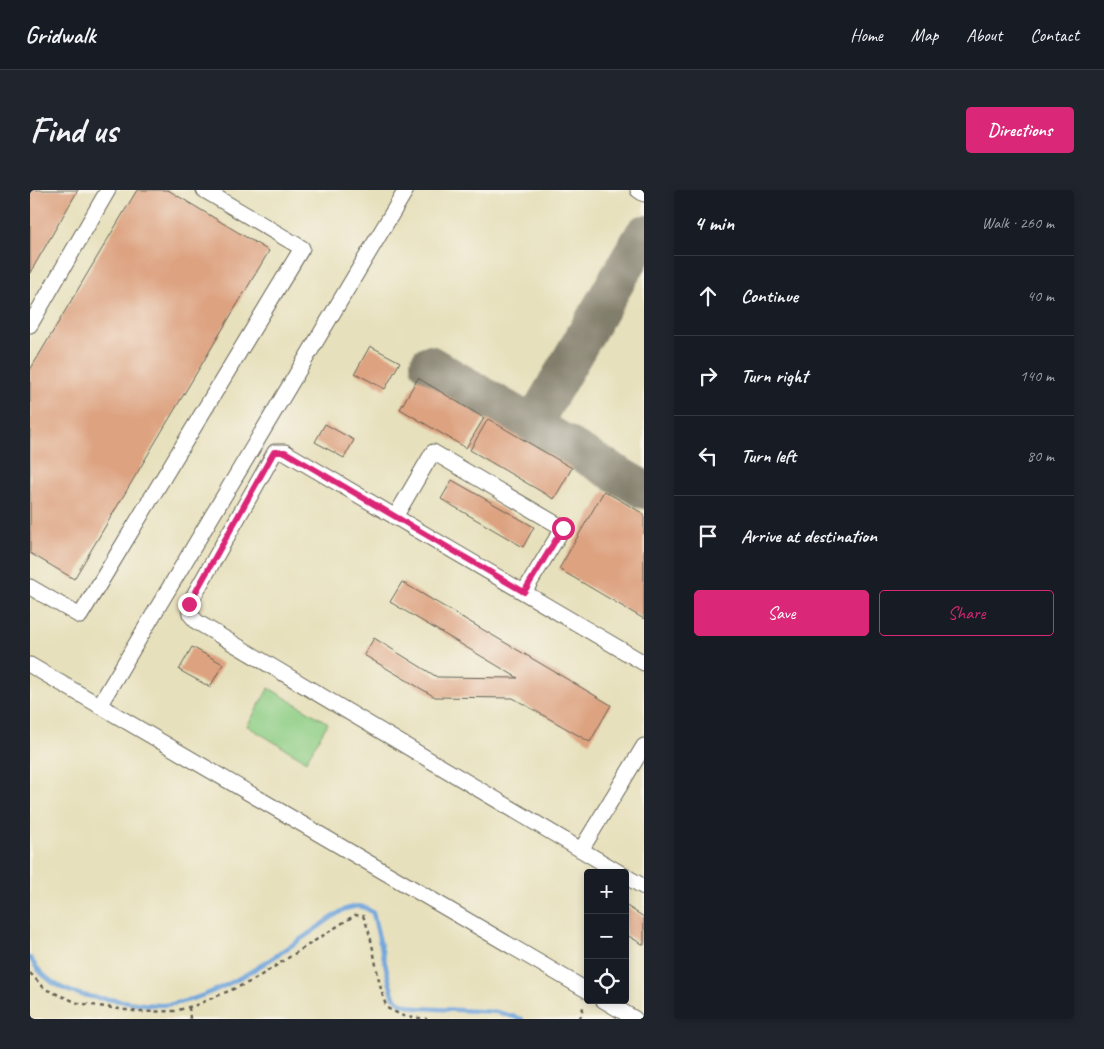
<!DOCTYPE html>
<meta charset="utf-8">
<style>
:root{--surface:#171b24;--page:#20242c;--text:#f1f3f6;--muted:#9ea1a6;--line:#363941;--accent:#db2777}
body{margin:0;font-family:Caveat,sans-serif;background:var(--page);color:var(--text)}
.controls{position:absolute;right:15px;bottom:15px;display:grid;overflow:hidden;border-radius:5px;box-shadow:0 2px 8px #0003}
.controls button{width:45px;height:45px;display:grid;place-items:center;padding:0;border:0;border-bottom:1px solid var(--line);background:var(--surface);color:var(--text);font:25px sans-serif}
.stop{position:absolute;width:15px;height:15px;margin:-11px;border:4px solid #db2777;border-radius:50%;background:#fff}
.stop.end{background:#db2777;border-color:#fff;box-shadow:0 1px 5px #0008}
.list{margin:0;padding:0;list-style:none}
h2{display:flex;justify-content:space-between;align-items:center;height:65px;margin:0;padding:0 20px;font-size:21px}
h2 small{font-size:16px;font-weight:400;color:var(--muted)}
.list li{display:grid;grid-template-columns:32px 1fr auto;gap:15px;align-items:center;box-sizing:border-box;height:80px;padding:0 20px;border-top:1px solid var(--line)}
.list b{display:block;font-size:19px;white-space:nowrap}
.list em{font-size:16px;font-style:normal;color:var(--muted)}
.actions{display:flex;gap:10px;padding:15px 20px}
.actions a{flex:1;padding:11px 0;border:1px solid var(--accent);border-radius:5px;text-align:center;font-size:18px;color:var(--accent)}
.actions .main{background:var(--accent);color:#fff}
.icon{flex:none;width:28px;height:28px;fill:none;stroke:currentColor;stroke-width:2;stroke-linecap:round;stroke-linejoin:round}
.map{position:relative;flex:none;width:614px;height:829px;overflow:hidden;border-radius:5px}
header{display:flex;align-items:center;gap:30px;box-sizing:border-box;height:70px;padding:0 25px;background:var(--surface);border-bottom:1px solid var(--line)}
header strong{font-size:24px}
nav{display:flex;gap:28px;margin-inline-start:auto;font-size:18px}
.intro{display:flex;align-items:center;justify-content:space-between;box-sizing:border-box;height:120px;padding:0 30px}
h1{margin:0;font-size:35px}
.button{padding:12px 22px;border-radius:5px;background:var(--accent);color:#fff;font-size:18px;font-weight:700}
main{display:flex;gap:30px;padding:0 30px}
aside{flex:1;background:var(--surface);border-radius:5px;box-shadow:0 2px 8px #0003}
.map>svg:first-child{display:block}
.green{fill:#8ece85;stroke:#557550}
.lines{fill:none;stroke-linecap:round;stroke-linejoin:round}
.stream{stroke:#6ea4db;stroke-width:4.5}
.taxiway{stroke:#827e6c;stroke-width:38}
.building{fill:#dda280}
.minor-casing{stroke:#636154;stroke-width:17}
.path{stroke:#636154;stroke-width:2.5;stroke-dasharray:4 4;stroke-linecap:butt}
.minor{stroke:#fff;stroke-width:15}
.route{stroke:#db2777;stroke-width:6}
</style>
<header>
<strong>Gridwalk</strong>
<nav><a>Home</a><a>Map</a><a>About</a><a>Contact</a></nav>
</header>
<div class="intro"><h1>Find us</h1><a class="button">Directions</a></div>
<main>
<div class="map">
<svg width="614" height="829" viewBox="0 0 614 829">
<rect width="100%" height="100%" fill="#f7f3e8"/>
<filter id="ink" filterUnits="userSpaceOnUse"><feTurbulence type="fractalNoise" baseFrequency=".02" numOctaves="2"/><feDisplacementMap in="SourceGraphic" scale="10" xChannelSelector="R" yChannelSelector="G"/><feConvolveMatrix kernelMatrix="1 2 1 2 8 2 1 2 1" color-interpolation-filters="sRGB"/></filter>
<filter id="wash" filterUnits="userSpaceOnUse"><feTurbulence type="fractalNoise" baseFrequency=".0096" numOctaves="4" result="noise"/><feDisplacementMap in="SourceGraphic" scale="20" xChannelSelector="R" yChannelSelector="G"/><feGaussianBlur stdDeviation="1.12" result="paint"/><feColorMatrix in="noise" values="0 0 0 0 0 0 0 0 0 0 0 0 0 0 0 0 0 1.4 0 .05"/><feComposite in="paint" operator="in"/></filter>
<g filter="url(#wash)">
<rect width="100%" height="100%" fill="#e7e0bc"/>
<path class="green" d="M239,498L298,533L276,571L217,536Z"/>
<g class="lines">
<path class="stream" d="M0,768C17,797 45,806 77,809C95,811 115,816 133,815C191,811 265,752 313,720C327,715 332,714 343,723L361,798L364,807L371,813L388,818L467,822L492,829"/>
<path class="taxiway" d="M399,174L614,300
M503,234L614,44"/>
</g>
<g id="blocks">
<path class="building" d="M0,0H48L0,83Z
M107,0H138L239,61L44,389L0,363V180Z
M340,156L370,172L355,199L325,183Z
M388,188L454,228L436,258L370,219Z
M458,229L542,278L524,309L440,260Z
M295,234L324,250L314,268L285,252Z
M422,290L504,337L493,357L411,309Z
M574,301L614,324V429L529,379Z
M372,392L581,515L560,552L483,508L405,507L334,465L344,448L407,487L488,488L360,412Z
M162,457L193,474L180,497L149,480Z
M595,715L614,727V755L595,744Z"/>
</g>
</g>
<g filter="url(#ink)">
<use href="#blocks" fill-opacity="0" stroke="#636154" stroke-width="1"/>
<g class="lines">
<g class="minor-casing">
<path id="minor" d="M608,0L614,4
M0,135L78,0
M365,327L403,262L533,338L494,402
M0,397L50,426L272,58L174,0
M0,475L558,801
M69,516L376,0
M551,660L614,556
M590,683L167,432L160,424L159,414L245,262H255L614,473
M595,686L614,697
M573,810L605,829"/>
</g>
<path class="path" d="M0,783L15,799L48,813L110,822L145,821L166,815L222,791L325,725L333,726C346,755 345,788 357,818L373,826L397,829
M159,817L160,829
M550,829L554,814"/>
<use href="#minor" class="minor"/>
</g>
</g>
<g class="lines" filter="url(#ink)">
<path class="route" d="M159,414L244,262H255L494,402L533,338"/>
</g>
</svg>
<div class="controls">
<button>+</button>
<button>−</button>
<button><svg class="icon" aria-label="locate" viewBox="0 0 24 24"><circle cx="12" cy="12" r="6"/><path d="M12 2v4M12 18v4M2 12h4M18 12h4"/></svg></button>
</div>
<div class="stop" style="left:533px;top:338px"></div>
<div class="stop end" style="left:159px;top:414px"></div>
</div>
<aside>
<h2>4 min<small>Walk · 260 m</small></h2>
<ul class="list">
<li><svg class="icon" aria-label="ahead" viewBox="0 0 24 24"><path d="M12 20V5M6 11l6-6 6 6"/></svg><div><b>Continue</b></div><em>40 m</em></li>
<li><svg class="icon" aria-label="right" viewBox="0 0 24 24"><path d="M7 20v-9h11M14 6l5 5-5 5"/></svg><div><b>Turn right</b></div><em>140 m</em></li>
<li><svg class="icon" aria-label="left" viewBox="0 0 24 24"><path d="M17 20v-9H6M10 6l-5 5 5 5"/></svg><div><b>Turn left</b></div><em>80 m</em></li>
<li><svg class="icon" aria-label="arrive" viewBox="0 0 24 24"><path d="M6 21V4h12l-3 4 3 4H6"/></svg><div><b>Arrive at destination</b></div></li>
</ul>
<div class="actions"><a class="main">Save</a><a>Share</a></div>
</aside>
</main>
